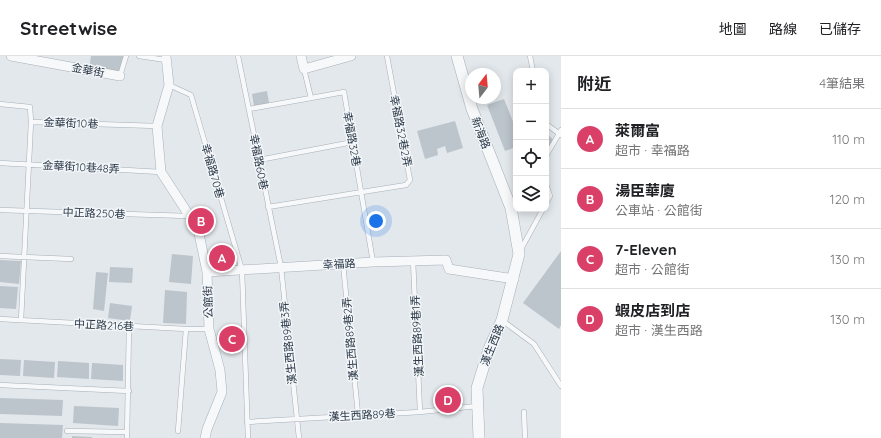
<!DOCTYPE html>
<html lang="zh-TW">
<meta charset="utf-8">
<style>
:root{--surface:#fff;--page:#f2f2f2;--text:#202124;--muted:#757577;--line:#e0e0e0;--accent:#da3f68}
body{margin:0;font-family:Quicksand,"Noto Sans TC",sans-serif;background:var(--page);color:var(--text)}
.controls{position:absolute;right:12px;top:12px;display:grid;overflow:hidden;border-radius:8px;box-shadow:0 2px 10px #0003}
.controls button{width:36px;height:36px;display:grid;place-items:center;padding:0;border:0;border-bottom:1px solid var(--line);background:var(--surface);color:var(--text);font:20px sans-serif}
.compass{position:absolute;left:465px;top:12px;width:36px;height:36px;border-radius:50%;background:var(--surface);box-shadow:0 2px 10px #0003;rotate:16deg}
.you{position:absolute;left:376px;top:165px;width:14px;height:14px;margin:-10px;border:3px solid #fff;border-radius:50%;background:#1a73e8;box-shadow:0 0 0 6px #1a73e833}
.badge{display:grid;place-items:center;width:26px;height:26px;border-radius:50%;background:var(--accent);color:#fff;font-size:13px;font-weight:700}
.pin{position:absolute;translate:-50% -50%;border:2px solid #fff;box-shadow:0 1px 4px #0006}
.list{margin:0;padding:0;list-style:none}
h2{display:flex;justify-content:space-between;align-items:center;height:52px;margin:0;padding:0 16px;font-size:17px}
h2 small{font-size:13px;font-weight:400;color:var(--muted)}
.list li{display:grid;grid-template-columns:26px 1fr auto;gap:12px;align-items:center;box-sizing:border-box;height:60px;padding:0 16px;border-top:1px solid var(--line)}
.list b{display:block;font-size:15px;white-space:nowrap}
.list p{margin:0;font-size:13px;white-space:nowrap;color:var(--muted)}
.list em{font-size:13px;font-style:normal;color:var(--muted)}
.icon{flex:none;width:22px;height:22px;fill:none;stroke:currentColor;stroke-width:2;stroke-linecap:round;stroke-linejoin:round}
.map{position:relative;flex:none;width:561px;height:382px;overflow:hidden}
header{display:flex;align-items:center;gap:24px;box-sizing:border-box;height:56px;padding:0 20px;background:var(--surface);border-bottom:1px solid var(--line)}
header strong{font-size:19px}
nav{display:flex;gap:22px;margin-inline-start:auto;font-size:14px}
main{display:flex}
aside{flex:1;background:var(--surface)}
.map>svg:first-child{display:block}
.building{fill:#bcc4cc}
.lines{fill:none;stroke-linecap:round;stroke-linejoin:round}
.service-casing{stroke:#a7afb7;stroke-width:5.5}
.minor-casing{stroke:#a7afb7;stroke-width:10}
.tertiary-casing{stroke:#a7afb7;stroke-width:12}
.service{stroke:#f6f8fa;stroke-width:4.5}
.minor{stroke:#f6f8fa;stroke-width:9}
.tertiary{stroke:#f6f8fa;stroke-width:11}
.labels{text-anchor:middle;stroke-width:3;stroke-linejoin:round;paint-order:stroke}
.street-label{font-size:11px;fill:#293746;stroke:#f3f6f9}
</style>
<header>
<strong>Streetwise</strong>
<nav><a>地圖</a><a>路線</a><a>已儲存</a></nav>
</header>
<main>
<div class="map">
<svg width="561" height="382" viewBox="0 0 561 382">
<rect width="100%" height="100%" fill="#e3e8ec"/>
<path class="building" d="M91,0H124L121,18L89,13Z
M267,35L269,47L254,50L252,38Z
M504,43L516,73V91L505,95L487,49Z
M455,65L463,92L447,97L445,90L437,93L438,99L425,103L417,75Z
M546,76L553,84L546,95Z
M561,195V269L559,273L523,247Z
M172,198L193,200L191,228L169,226Z
M0,204L21,205L19,228L0,226Z
M110,211L133,212L132,227L109,226Z
M96,216L108,217L104,255L93,253Z
M0,230L18,231L16,253L0,252Z
M165,234L187,236L186,268L163,267Z
M110,247L132,250L130,265L108,262Z
M0,303L21,304L20,320L0,319Z
M24,304L55,306L54,322L23,320Z
M58,305L89,307V323L57,321Z
M92,307L123,309V325L91,323Z
M0,342L63,344L62,360L0,358Z
M74,350L119,352L118,370L73,367Z
M0,367L63,369L62,382H0Z
M72,380L92,381V382H72Z"/>
<g class="lines">
<g class="service-casing">
<path id="service" d="M139,0L166,4
M238,0L281,211L299,382
M530,0L533,15
M304,13L311,42L344,36L373,206
M120,20L126,0
M169,29L191,39L242,214L248,382
M0,48L30,51L31,66L157,70
M249,53L311,42
M546,68L561,79
M546,100L561,74
M259,104L353,86
M0,107L161,116
M546,128L550,140L546,147
M268,151L406,129L410,124L387,0
M0,154L188,160
M520,195L543,153
M0,200L71,203
M413,204L420,356
M343,208L358,358
M0,263L186,273H209
M21,264L31,66
M503,265L534,288L561,330
M0,329L129,335
M524,356L525,382
M247,366L420,356L477,350
M67,375L127,376
M178,375L186,273
M127,382L129,270"/>
</g>
<g class="minor-casing">
<path id="minor" d="M11,0L120,20
M166,0L169,29L157,70L161,116L198,173L207,216L209,273L220,314L222,336L207,373L205,382
M301,0L304,13L351,0
M207,216L373,206L446,204L449,213L514,223"/>
</g>
<g class="tertiary-casing">
<path id="tertiary" d="M457,0L472,53L511,152L519,198L502,264L489,293L477,332L479,382"/>
</g>
<use href="#service" class="service"/>
<use href="#minor" class="minor"/>
<use href="#tertiary" class="tertiary"/>
</g>
<g class="labels">
<g class="street-label">
<text transform="translate(88 14) rotate(11)" y="4">金華街</text>
<text transform="translate(71 67) rotate(2)" y="4">金華街10巷</text>
<text transform="translate(401 75) rotate(79)" y="4">幸福路32巷2弄</text>
<text transform="translate(481 77) rotate(69)" y="4">新海路</text>
<text transform="translate(352 83) rotate(80)" y="4">幸福路32巷</text>
<text transform="translate(259 106) rotate(79)" y="4">幸福路60巷</text>
<text transform="translate(81 111) rotate(3)" y="4">金華街10巷48弄</text>
<text transform="translate(213 115) rotate(74)" y="4">幸福路70巷</text>
<text transform="translate(94 157) rotate(2)" y="4">中正路250巷</text>
<text transform="translate(339 208) rotate(-3)" y="4">幸福路</text>
<text transform="translate(208 246) rotate(-92)" y="4">公館街</text>
<text transform="translate(104 269) rotate(3)" y="4">中正路216巷</text>
<text transform="translate(417 280) rotate(-93)" y="4">漢生西路89巷1弄</text>
<text transform="translate(350 283) rotate(-95)" y="4">漢生西路89巷2弄</text>
<text transform="translate(288 287) rotate(-96)" y="4">漢生西路89巷3弄</text>
<text transform="translate(492 289) rotate(-68)" y="4">漢生西路</text>
<text transform="translate(362 359) rotate(-3)" y="4">漢生西路89巷</text>
</g>
</g>
</svg>
<div class="controls">
<button>+</button>
<button>−</button>
<button><svg class="icon" aria-label="locate" viewBox="0 0 24 24"><circle cx="12" cy="12" r="6"/><path d="M12 2v4M12 18v4M2 12h4M18 12h4"/></svg></button>
<button><svg class="icon" aria-label="layers" viewBox="0 0 24 24"><path d="M12 4l9 5-9 5-9-5zM3 14l9 5 9-5"/></svg></button>
</div>
<svg class="compass" viewBox="-18 -18 36 36"><path d="M0-13l5 13h-10z" fill="#e53935"/><path d="M0 13l5-13h-10z" fill="#757577"/></svg>
<div class="you"></div>
<div class="pin badge" style="left:222px;top:202px">A</div>
<div class="pin badge" style="left:201px;top:165px">B</div>
<div class="pin badge" style="left:232px;top:283px">C</div>
<div class="pin badge" style="left:448px;top:344px">D</div>
</div>
<aside>
<h2>附近<small>4筆結果</small></h2>
<ul class="list">
<li><span class="badge">A</span><div><b>萊爾富</b><p>超市 · 幸福路</p></div><em>110 m</em></li>
<li><span class="badge">B</span><div><b>湯臣華廈</b><p>公車站 · 公館街</p></div><em>120 m</em></li>
<li><span class="badge">C</span><div><b>7-Eleven</b><p>超市 · 公館街</p></div><em>130 m</em></li>
<li><span class="badge">D</span><div><b>蝦皮店到店</b><p>超市 · 漢生西路</p></div><em>130 m</em></li>
</ul>
</aside>
</main>
